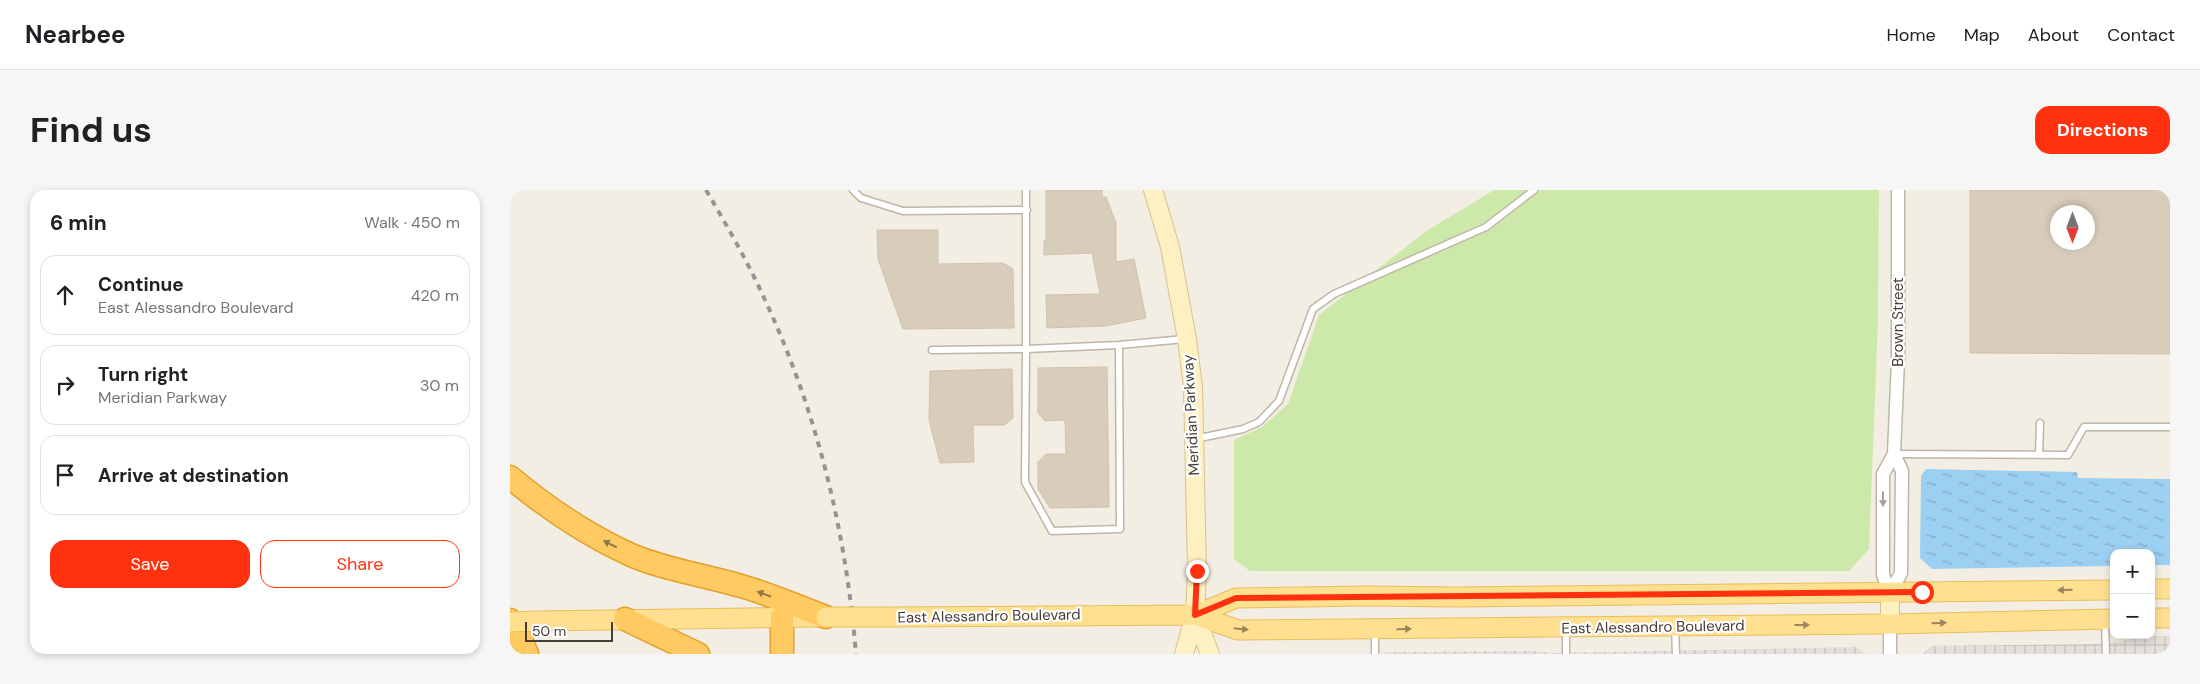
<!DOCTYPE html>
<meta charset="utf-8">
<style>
:root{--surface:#fff;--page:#f6f6f6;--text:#202124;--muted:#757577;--line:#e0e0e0;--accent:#ff310e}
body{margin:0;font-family:"DM Sans",sans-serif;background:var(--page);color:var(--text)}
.controls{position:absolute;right:15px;bottom:15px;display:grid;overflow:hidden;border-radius:10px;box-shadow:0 2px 8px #0003}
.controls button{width:45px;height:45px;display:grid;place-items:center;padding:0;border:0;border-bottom:1px solid var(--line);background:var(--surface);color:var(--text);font:25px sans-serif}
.compass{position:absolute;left:1540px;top:15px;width:45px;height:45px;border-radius:50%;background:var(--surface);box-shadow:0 2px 8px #0003;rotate:180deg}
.scale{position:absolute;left:15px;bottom:12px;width:88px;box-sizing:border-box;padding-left:5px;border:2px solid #453e33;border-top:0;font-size:14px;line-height:18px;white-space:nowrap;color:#453e33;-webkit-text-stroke:4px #fff;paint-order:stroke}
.stop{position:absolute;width:15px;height:15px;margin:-11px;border:4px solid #ff310e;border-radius:50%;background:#fff}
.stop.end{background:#ff310e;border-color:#fff;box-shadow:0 1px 5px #0008}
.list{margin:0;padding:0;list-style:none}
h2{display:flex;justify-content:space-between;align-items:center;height:65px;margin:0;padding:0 20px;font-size:21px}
h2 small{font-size:16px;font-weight:400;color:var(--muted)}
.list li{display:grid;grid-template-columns:32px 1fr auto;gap:15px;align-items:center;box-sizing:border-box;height:80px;margin:0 10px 10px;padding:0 10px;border:1px solid var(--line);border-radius:15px}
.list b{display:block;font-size:19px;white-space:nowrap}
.list p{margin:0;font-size:16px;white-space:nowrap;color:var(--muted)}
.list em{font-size:16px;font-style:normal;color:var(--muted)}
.actions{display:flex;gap:10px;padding:15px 20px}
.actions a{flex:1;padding:11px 0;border:1px solid var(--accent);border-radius:15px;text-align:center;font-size:18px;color:var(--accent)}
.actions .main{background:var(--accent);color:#fff}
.icon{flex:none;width:28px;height:28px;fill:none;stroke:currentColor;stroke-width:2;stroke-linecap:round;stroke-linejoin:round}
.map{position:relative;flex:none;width:1660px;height:464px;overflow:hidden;border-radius:15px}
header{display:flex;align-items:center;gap:30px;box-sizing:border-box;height:70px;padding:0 25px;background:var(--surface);border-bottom:1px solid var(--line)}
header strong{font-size:24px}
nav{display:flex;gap:28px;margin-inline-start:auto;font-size:18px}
.intro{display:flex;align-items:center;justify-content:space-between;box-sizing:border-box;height:120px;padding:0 30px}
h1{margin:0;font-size:35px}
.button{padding:12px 22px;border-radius:15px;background:var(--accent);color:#fff;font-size:18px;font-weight:700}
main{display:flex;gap:30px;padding:0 30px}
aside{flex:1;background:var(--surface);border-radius:15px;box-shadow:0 2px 8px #0003}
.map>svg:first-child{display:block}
.industrial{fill:url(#industrial-grid)}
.grass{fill:#cde9aa}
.water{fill:url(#water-ripples)}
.building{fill:#d8ccbb;stroke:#d0c1ab;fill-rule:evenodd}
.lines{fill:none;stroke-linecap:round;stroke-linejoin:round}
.lane-casing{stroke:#beb6a6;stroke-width:9}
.street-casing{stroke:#beb6a6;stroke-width:15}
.secondary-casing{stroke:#d5c291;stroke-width:20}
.primary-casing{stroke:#e9bd5b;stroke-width:21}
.highway-casing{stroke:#e49f2c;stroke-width:25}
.lane{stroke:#fff;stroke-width:6}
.street{stroke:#fff;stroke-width:12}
.secondary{stroke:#fff0c1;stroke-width:18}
.primary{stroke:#ffdf90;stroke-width:19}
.highway{stroke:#ffca62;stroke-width:22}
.rail{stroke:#949494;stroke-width:4;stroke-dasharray:6 6;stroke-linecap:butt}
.primary-bridge-casing{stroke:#e9bd5b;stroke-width:21;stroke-linecap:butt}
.primary-bridge{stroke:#ffdf90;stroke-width:19}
.oneway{fill:#a29e99}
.oneway2{fill:#8f7646}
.oneway3{fill:#99865d}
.route{stroke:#ff310e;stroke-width:6}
.labels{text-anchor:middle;stroke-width:4.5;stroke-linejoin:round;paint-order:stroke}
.street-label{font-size:15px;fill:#453e33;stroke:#fff}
</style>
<header>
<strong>Nearbee</strong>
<nav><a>Home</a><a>Map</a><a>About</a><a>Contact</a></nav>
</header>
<div class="intro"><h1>Find us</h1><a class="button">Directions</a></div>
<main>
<aside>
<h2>6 min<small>Walk · 450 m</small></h2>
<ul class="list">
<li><svg class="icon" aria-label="ahead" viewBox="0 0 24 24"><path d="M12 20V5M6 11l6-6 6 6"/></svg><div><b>Continue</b><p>East Alessandro Boulevard</p></div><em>420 m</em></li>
<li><svg class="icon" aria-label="right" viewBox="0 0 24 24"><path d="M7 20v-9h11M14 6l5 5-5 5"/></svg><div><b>Turn right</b><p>Meridian Parkway</p></div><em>30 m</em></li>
<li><svg class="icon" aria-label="arrive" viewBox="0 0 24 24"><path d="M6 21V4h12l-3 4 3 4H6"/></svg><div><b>Arrive at destination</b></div></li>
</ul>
<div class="actions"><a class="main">Save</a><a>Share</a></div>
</aside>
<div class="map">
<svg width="1660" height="464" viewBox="0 0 1660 464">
<defs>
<pattern id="industrial-grid" width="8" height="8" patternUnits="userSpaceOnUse" patternTransform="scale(1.25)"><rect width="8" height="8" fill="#e4dfd9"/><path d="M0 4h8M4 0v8" fill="none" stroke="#c5c0bb"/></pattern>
<pattern id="water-ripples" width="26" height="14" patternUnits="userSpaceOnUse" patternTransform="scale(1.25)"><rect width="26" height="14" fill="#9cd0f3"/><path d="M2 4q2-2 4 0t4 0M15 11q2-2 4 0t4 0" fill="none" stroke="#81aac5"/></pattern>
</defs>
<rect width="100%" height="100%" fill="#f3eee3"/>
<path class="industrial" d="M1623,446H1660V464H1413L1421,456L1583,454L1612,452Z
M1347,457L1355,464H875V462L1024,461L1042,463Z"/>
<path class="grass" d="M984,0H1369L1368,132L1359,359L1339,381H740L724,369V250L752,237L778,214L809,125L915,42Z"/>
<path class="water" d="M1416,279L1567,282L1568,288L1660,289V375H1641V363H1604V376L1422,379L1410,368L1411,286Z"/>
<path class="building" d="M536,0H592V7H596L606,33V72L624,69L636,128L596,136L537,138L536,105L590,104L582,63L534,65V51H536Z
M1460,0H1660V164L1460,163ZM1548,22H1578V52H1548Z
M367,40H428V74L493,73L503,79L504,138L393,139L368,69Z
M597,177L599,317L540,318L528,299V272L536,264H556L555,230L535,231L528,223V178Z
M502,179L503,228L494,235H463L464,272L430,273L419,230L420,181Z"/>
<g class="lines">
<g class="lane-casing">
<path id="lane" d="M343,0L351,8L393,21L517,20
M516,0V159L609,155L675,149
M422,160L516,159L515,292L542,341L610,339L609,155
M685,249L733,239L749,232L769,211L803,119L824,104L976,37L1024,0
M1384,264L1558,265L1574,237H1660
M1529,265L1530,233
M1595,430L1596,464
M1056,438V464
M1165,438L1166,464
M865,440V464"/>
</g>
<g class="street-casing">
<path id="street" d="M1380,403L1391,383L1392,281L1384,264L1388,169V0
M1380,403L1373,385V284L1384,264
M1380,434V464"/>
</g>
<g class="secondary-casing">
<path id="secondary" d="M643,0L660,57L677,149L683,197L687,381L685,425L674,464
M685,425L700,464
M1380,434V403"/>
</g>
<g class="primary-casing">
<path id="primary" d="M1641,399H1660
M685,425L726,408L856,406L947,407L1604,400
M378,427L685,425L728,440L1380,434L1604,429
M1641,428H1660
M30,431L310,427"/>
</g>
<g class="highway-casing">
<path id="highway" d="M0,287C37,318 77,345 121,365C156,380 194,385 231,396C260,404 288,417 316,427
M272,427V464
M115,429L188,464
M0,430L10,447L17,464"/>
</g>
<use href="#lane" class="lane"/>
<use href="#street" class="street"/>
<use href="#secondary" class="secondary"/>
<use href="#primary" class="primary"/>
<use href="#highway" class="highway"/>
<path class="rail" d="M196,0C217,36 238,72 255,110C307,222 336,341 346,464"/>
<g class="primary-bridge-casing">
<path id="primary-bridge" d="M316,427H378
M0,432L30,431"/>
</g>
<use href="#primary-bridge" class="primary-bridge"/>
</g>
<defs><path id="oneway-solid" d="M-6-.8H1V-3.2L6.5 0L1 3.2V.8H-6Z" transform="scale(1.25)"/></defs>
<use class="oneway" href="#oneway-solid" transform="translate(1373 309) rotate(90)"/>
<g class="oneway2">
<use href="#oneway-solid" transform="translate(100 354) rotate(-153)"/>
<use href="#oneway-solid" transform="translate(254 404) rotate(-160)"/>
</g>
<g class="oneway3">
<use href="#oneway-solid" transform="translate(1555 400) rotate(179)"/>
<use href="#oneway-solid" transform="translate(1429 433) rotate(-2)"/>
<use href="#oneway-solid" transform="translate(1292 435)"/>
<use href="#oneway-solid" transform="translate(731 439) rotate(6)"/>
<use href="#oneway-solid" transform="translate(894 439) rotate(-1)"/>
</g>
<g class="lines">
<path class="route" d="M687,381L685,425L726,408L1412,402"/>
</g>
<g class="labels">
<g class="street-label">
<text transform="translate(1388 132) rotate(-90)" y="5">Brown Street</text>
<text transform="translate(681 225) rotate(-93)" y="5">Meridian Parkway</text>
<text transform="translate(479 426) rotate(-1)" y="5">East Alessandro Boulevard</text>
<text transform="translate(1143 437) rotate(-1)" y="5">East Alessandro Boulevard</text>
</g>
</g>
</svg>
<div class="controls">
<button>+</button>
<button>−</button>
</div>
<svg class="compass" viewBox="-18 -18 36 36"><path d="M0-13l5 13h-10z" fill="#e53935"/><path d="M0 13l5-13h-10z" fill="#757577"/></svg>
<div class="scale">50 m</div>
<div class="stop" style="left:1412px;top:402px"></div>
<div class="stop end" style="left:687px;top:381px"></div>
</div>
</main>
